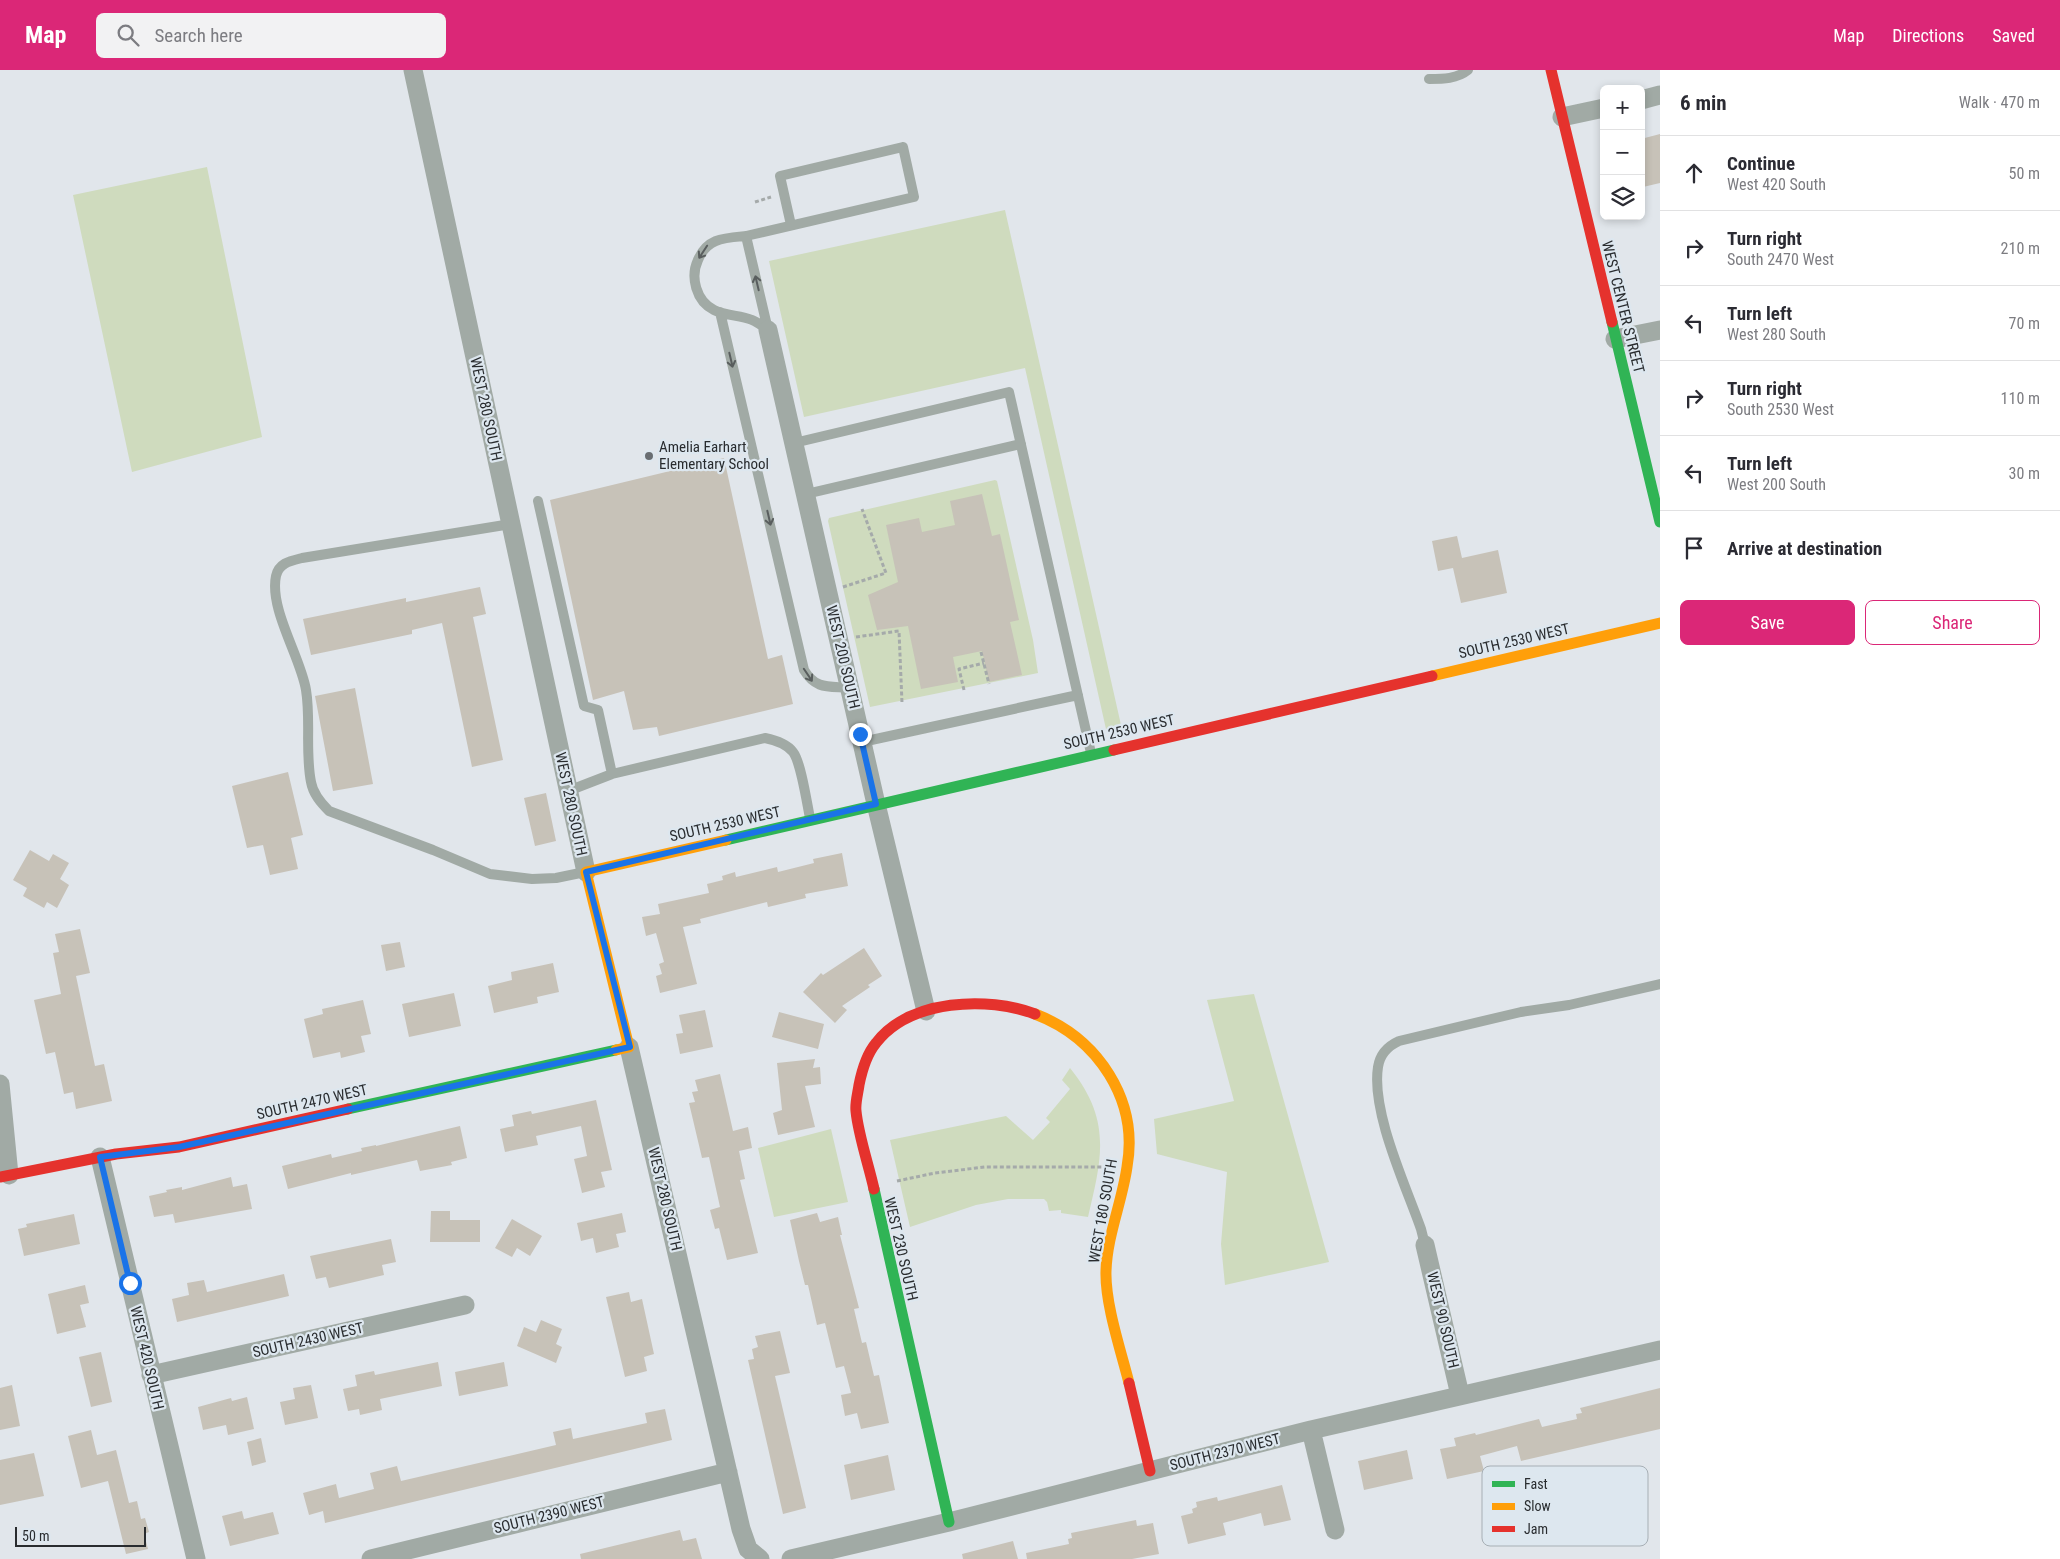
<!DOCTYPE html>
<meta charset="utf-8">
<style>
:root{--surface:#fff;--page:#f2f2f3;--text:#2b2b33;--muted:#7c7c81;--line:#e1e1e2;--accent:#db2777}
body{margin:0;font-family:"Roboto Condensed",sans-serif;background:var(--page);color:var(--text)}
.controls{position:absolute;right:15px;top:15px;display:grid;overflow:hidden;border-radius:8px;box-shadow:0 2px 8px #0003}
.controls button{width:45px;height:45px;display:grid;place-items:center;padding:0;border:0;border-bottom:1px solid var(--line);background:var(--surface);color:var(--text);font:25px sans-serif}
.scale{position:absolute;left:15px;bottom:12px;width:131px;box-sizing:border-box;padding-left:5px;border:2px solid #292c2f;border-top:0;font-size:14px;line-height:18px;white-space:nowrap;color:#292c2f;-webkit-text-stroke:4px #dde7ef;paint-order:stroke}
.stop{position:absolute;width:15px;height:15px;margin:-11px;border:4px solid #1a73e8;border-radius:50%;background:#fff}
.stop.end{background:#1a73e8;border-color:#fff;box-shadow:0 1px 5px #0008}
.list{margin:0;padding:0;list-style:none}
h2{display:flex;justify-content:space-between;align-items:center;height:65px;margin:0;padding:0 20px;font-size:21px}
h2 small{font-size:16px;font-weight:400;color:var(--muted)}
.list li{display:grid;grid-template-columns:32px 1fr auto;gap:15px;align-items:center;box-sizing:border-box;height:75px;padding:0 20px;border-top:1px solid var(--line)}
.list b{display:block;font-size:19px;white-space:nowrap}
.list p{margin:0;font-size:16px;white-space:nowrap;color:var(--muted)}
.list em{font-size:16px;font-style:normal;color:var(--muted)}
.actions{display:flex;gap:10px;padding:15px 20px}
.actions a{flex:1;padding:11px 0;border:1px solid var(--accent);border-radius:8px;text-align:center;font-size:18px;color:var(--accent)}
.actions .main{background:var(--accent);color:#fff}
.icon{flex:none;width:28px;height:28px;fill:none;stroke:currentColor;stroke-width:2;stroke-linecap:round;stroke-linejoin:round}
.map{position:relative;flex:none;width:1660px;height:1489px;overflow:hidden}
header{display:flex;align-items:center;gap:30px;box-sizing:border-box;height:70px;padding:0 25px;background:var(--accent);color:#fff}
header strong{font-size:24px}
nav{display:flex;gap:28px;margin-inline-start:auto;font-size:18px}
.search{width:350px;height:45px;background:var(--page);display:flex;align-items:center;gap:12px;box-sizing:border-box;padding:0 18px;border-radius:8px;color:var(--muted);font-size:19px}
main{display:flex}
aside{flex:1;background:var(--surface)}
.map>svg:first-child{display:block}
.green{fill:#cfdbbe}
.building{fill:#c7c2b8}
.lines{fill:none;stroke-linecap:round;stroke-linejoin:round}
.path{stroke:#a5aaaa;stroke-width:3;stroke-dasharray:4 2.5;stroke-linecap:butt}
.lane{stroke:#a1aaa5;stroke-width:10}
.street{stroke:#a1aaa5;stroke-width:19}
.fast{stroke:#30b455;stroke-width:11}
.slow{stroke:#ff9f0a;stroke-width:11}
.jam{stroke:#e5322d;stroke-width:11}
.oneway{stroke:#595e5e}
.route{stroke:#1a73e8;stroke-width:6}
.poi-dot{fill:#696d71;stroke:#dde7ef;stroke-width:2}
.labels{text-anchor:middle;stroke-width:4.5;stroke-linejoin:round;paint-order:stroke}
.street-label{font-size:15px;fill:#292c2f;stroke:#dde7ef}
.poi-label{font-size:15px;fill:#292c2f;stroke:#dde7ef;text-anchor:start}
.key{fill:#dde7ef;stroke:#a7afb5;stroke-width:1}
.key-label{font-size:14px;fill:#292c2f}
</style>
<header>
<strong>Map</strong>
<div class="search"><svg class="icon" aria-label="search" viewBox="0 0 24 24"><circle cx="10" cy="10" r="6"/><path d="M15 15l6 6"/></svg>Search here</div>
<nav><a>Map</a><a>Directions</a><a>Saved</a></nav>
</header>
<main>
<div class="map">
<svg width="1660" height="1489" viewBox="0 0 1660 1489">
<rect width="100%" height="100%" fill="#e1e6eb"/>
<path class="green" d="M207,97L262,367L132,402L73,125Z
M1005,140L1121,655L1106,659L1025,298L804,347L769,191Z
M995,410L997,411L1033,570L1038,603L870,637L828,451L829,448Z
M1254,924L1329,1192L1225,1215L1221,1174L1227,1102L1157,1084L1154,1049L1234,1031L1207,930Z
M1070,998C1112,1050 1102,1088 1088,1147L1061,1143V1140L1049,1141L1047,1132L1044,1129H1008L976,1135L910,1157L890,1070L1006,1046L1033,1070L1050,1052L1046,1048L1070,1019L1062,1010Z
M831,1059L848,1132L774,1147L758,1078Z"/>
<path class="building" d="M1660,64V113L1643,117L1641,108V69Z
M724,388L768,589L782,585L793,634L659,666L657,657L633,660L624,621L593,630L550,430Z
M982,424L992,466L1000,464L1019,550L1010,552L1022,605L989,612L982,581L953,587L958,612L921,619L908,556L877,560L868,525L898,512L886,455L919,448L922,462L955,455L950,431Z
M1457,466L1462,488L1498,480L1507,523L1461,533L1453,498L1438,501L1432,471Z
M480,517L486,544L473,547L503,690L472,697L442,553L412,560V564L311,585L303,549L406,528V532Z
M355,618L373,714L333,721L315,626Z
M288,702L303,765L291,768L298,799L270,805L263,775L247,778L232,716Z
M546,723L556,771L535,776L524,728Z
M30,780L49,791L53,784L69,793L60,809L69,815L57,838L47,832L44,838L23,826L27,818L13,810Z
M842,783L848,816L805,824L806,828L768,837L767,832L700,849L701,853L683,857L697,914L660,923L656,906L662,904L659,894L664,892L656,863L646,866L642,847L660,844L658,834L709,823L707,814L723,810L722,806L735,802L736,807L777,797L778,802L814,793L813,789Z
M80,859L90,903L76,906L95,996L104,994L112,1031L76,1039L73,1022L64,1024L55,982L46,984L34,930L61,924L53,883L59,882L55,864Z
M400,872L405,897L386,901L381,875Z
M864,878L882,906L868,915L870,917L842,936L847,940L835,953L803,922L821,903L823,905Z
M553,893L559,922L537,927L538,933L494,943L488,916L512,910L511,902Z
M454,923L461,956L409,967L402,934Z
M363,930L371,964L361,966L365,982L341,988L340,982L313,988L304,949L323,944L322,939Z
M705,940L713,977L680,984L676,964L683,963L679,945Z
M779,942L824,954L818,979L772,967Z
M815,989L813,998L820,997L821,1014L805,1016L815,1057L778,1065L773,1043L782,1040L777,993Z
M720,1004L733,1061L748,1057L752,1078L739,1081L745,1109L740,1110L758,1183L727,1190L719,1158L715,1159L710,1140L720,1137L709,1087L702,1088L689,1033L695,1032L692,1022L698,1021L695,1010Z
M596,1030L612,1100L601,1102L605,1117L582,1123L574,1089L587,1086L581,1056L536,1066L538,1075L505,1082L500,1059L514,1056L512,1045L531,1041L532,1044Z
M460,1056L467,1088L451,1092L452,1095L420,1101L417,1090L351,1105V1103L288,1119L282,1096L331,1084L332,1088L362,1081L361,1078L376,1075V1076Z
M231,1107L233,1117L247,1114L252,1139L175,1153L173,1144L154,1147L149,1126L167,1122L166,1120L182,1117V1120Z
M431,1141H450V1150H480V1172H430Z
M622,1143L626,1162L616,1164L619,1177L596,1183L593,1168L581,1171L577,1153Z
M817,1143L820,1152L838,1147L842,1165H840L859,1238L854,1239L862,1273L866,1272L874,1306L879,1305L889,1353L861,1359L857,1343L845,1346L841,1325L851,1323L844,1296L836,1298L825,1253L817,1255L808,1215H805L799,1191L790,1150Z
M74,1144L80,1174L24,1186L18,1159L27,1157L26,1154Z
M512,1149L542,1166L530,1186L517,1178L512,1187L495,1178Z
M391,1169L396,1192L382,1195L384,1205L329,1218L326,1207L316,1209L310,1186Z
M284,1204L289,1226L177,1252L172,1229L189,1225L187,1213L204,1210L207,1222Z
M85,1215L89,1233L80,1235L86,1257L57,1264L48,1224Z
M629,1222L631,1232L642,1229L654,1284L644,1287L647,1301L625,1307L606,1227Z
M541,1250L562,1259L556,1274L562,1277L556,1293L517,1276L524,1257L536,1262Z
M780,1261L790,1303L775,1306L806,1438L783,1444L748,1290L754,1289L752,1279L758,1277L755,1266Z
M101,1282L112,1332L91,1337L79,1287Z
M438,1292L442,1316L380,1329L382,1340L360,1345L359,1339L348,1341L343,1319L357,1316L355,1305L374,1301L375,1305Z
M504,1292L508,1316L459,1326L455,1302Z
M12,1315L20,1356L0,1360V1318Z
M311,1315L318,1348L285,1355L280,1332L295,1329L293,1318Z
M1660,1318V1359L1521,1391L1517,1376L1480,1386L1484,1401L1447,1409L1440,1379L1456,1376L1454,1368L1475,1363L1476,1365L1539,1349L1542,1357L1577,1349L1576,1344L1582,1343L1580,1338Z
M247,1327L254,1359L228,1365L226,1355L203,1360L198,1337L231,1328L232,1331Z
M665,1339L672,1370L325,1453L323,1441L309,1445L303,1423L336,1414L339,1428L374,1419L370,1403L397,1396L401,1411L556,1375L553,1362L571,1358L573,1369L647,1353L645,1343Z
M91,1360L97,1385L116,1380L129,1433L137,1431L141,1449L145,1448L149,1462L144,1464L148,1479L126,1484L108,1411L81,1418L68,1366Z
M261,1368L266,1392L252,1396L247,1372Z
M1407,1380L1413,1409L1364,1420L1358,1391Z
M34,1383L44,1426L0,1435V1390Z
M888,1385L895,1420L851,1430L844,1395Z
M1282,1415L1291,1450L1264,1456L1261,1443L1223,1453L1226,1465L1188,1474L1181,1446L1193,1443L1192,1439L1197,1437L1196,1432L1217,1427L1218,1431Z
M242,1441L244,1449L273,1442L279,1464L230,1476L222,1446Z
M1136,1450L1137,1456L1153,1453L1159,1484L1132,1489H1027L1026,1483L1069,1474L1068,1469L1072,1468L1071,1463Z
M680,1460L683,1471L696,1468L702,1489H581L580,1484Z
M1013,1471L1018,1489H963L962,1484Z"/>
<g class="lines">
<path class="path" d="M755,132L771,127
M843,517L886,503L862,439
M856,567L899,561L902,633
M981,582L989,614
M964,620L959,599L984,593
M897,1111L935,1103L985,1097H1102"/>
<path class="lane" d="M1429,9C1443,9 1457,9 1468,0
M746,166L768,260
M720,242L804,600C816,620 829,616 850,618
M768,260C763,257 758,252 752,250C740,245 726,246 714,240C696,231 690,207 698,190C707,168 724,168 746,166L914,127L903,77L780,106L791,155
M794,373L1009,322L1091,683
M806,424L1021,374
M538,431L584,636L598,640L612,704L765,668C775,670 786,673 793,682C801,692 807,734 810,748
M511,454L302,488C290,491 279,493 276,506C269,539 301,588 306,620C311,650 305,682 311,712C313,724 321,733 329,741L433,780L490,804L532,809L556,808L585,802
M862,672L1078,625
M568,721L612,704
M1425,1175L1421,1159C1406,1116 1371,1042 1378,997C1380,984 1388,976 1399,971L1521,942L1569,935L1660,914"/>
<path class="street" d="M413,0L586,802
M1641,30L1660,25
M1562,47L1604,38
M768,260L876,734L926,941
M1615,269L1660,260
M629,977L741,1459L748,1479L760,1489
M0,1014L9,1105
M100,1087L196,1489
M1425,1175L1460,1325
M151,1305L465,1235
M1311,1360L1335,1460
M371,1489L728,1402
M791,1489L949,1452L1311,1360L1660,1280"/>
<path class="fast" d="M1612,252L1660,452
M726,770L1114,680
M348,1039L616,980
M874,1119L949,1452"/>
<path class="slow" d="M1432,606L1660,553
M1035,944C1098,968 1139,1030 1127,1097C1122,1132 1107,1166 1106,1201C1105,1234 1121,1281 1129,1313
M616,980L629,977L586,802L726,770"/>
<path class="jam" d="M1551,0L1612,252
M1114,680L1432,606
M0,1107L116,1084L179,1077L348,1039
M874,1119C869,1096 858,1064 856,1041C855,1033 858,1023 859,1015C862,1000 866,985 876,973C910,929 988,926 1035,944
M1129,1313L1150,1401"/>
</g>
<defs><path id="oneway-shaft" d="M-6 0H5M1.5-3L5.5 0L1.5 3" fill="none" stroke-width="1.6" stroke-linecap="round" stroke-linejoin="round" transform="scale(1.25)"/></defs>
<g class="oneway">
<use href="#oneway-shaft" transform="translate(703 182) rotate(123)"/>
<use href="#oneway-shaft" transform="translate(757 213) rotate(-103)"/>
<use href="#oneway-shaft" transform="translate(731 290) rotate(77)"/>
<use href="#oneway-shaft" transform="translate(769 448) rotate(77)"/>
<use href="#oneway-shaft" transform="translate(808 605) rotate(56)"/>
</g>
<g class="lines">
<path class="route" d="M130,1213L100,1087L179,1077L630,977L586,802L876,734L860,664"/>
</g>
<circle class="poi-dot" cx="649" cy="386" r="5"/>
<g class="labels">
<g class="street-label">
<text transform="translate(1623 237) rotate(76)" y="5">WEST CENTER STREET</text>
<text transform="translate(486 339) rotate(78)" y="5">WEST 280 SOUTH</text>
<text transform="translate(1514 571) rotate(-13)" y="5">SOUTH 2530 WEST</text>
<text transform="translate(843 587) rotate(77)" y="5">WEST 200 SOUTH</text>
<text transform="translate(1119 662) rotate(-13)" y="5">SOUTH 2530 WEST</text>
<text transform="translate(571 734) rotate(78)" y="5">WEST 280 SOUTH</text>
<text transform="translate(725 754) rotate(-13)" y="5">SOUTH 2530 WEST</text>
<text transform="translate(312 1032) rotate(-13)" y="5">SOUTH 2470 WEST</text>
<text transform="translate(665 1129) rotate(77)" y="5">WEST 280 SOUTH</text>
<text transform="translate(1103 1141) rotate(-80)" y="5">WEST 180 SOUTH</text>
<text transform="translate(901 1179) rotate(77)" y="5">WEST 230 SOUTH</text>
<text transform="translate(1443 1250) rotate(77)" y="5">WEST 90 SOUTH</text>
<text transform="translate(308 1270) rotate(-13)" y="5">SOUTH 2430 WEST</text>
<text transform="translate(147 1288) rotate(77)" y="5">WEST 420 SOUTH</text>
<text transform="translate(1225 1382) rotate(-14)" y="5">SOUTH 2370 WEST</text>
<text transform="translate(549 1445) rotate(-14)" y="5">SOUTH 2390 WEST</text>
</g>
<g class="poi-label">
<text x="659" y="382">Amelia Earhart<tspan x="659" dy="17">Elementary School</tspan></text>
</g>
</g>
<rect x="1482" y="1396" width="166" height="80" rx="8" class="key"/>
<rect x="1492" y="1411" width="23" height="6" fill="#30b455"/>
<rect x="1492" y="1433" width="23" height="7" fill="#ff9f0a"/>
<rect x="1492" y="1456" width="23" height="6" fill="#e5322d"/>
<g class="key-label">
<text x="1524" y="1419">Fast</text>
<text x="1524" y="1441">Slow</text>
<text x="1524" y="1464">Jam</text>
</g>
</svg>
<div class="controls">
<button>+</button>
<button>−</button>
<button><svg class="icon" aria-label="layers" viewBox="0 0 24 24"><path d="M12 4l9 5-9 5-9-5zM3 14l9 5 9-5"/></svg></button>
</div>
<div class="scale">50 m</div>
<div class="stop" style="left:130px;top:1213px"></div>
<div class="stop end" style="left:860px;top:664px"></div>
</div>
<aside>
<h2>6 min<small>Walk · 470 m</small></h2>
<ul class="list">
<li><svg class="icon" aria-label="ahead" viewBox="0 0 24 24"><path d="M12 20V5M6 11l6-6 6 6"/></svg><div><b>Continue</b><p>West 420 South</p></div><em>50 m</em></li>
<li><svg class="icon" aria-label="right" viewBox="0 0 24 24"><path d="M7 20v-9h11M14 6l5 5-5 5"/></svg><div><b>Turn right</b><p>South 2470 West</p></div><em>210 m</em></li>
<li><svg class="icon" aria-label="left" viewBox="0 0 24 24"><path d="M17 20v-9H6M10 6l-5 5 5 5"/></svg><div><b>Turn left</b><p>West 280 South</p></div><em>70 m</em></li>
<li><svg class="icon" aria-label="right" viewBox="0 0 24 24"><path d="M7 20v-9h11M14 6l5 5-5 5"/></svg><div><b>Turn right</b><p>South 2530 West</p></div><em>110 m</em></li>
<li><svg class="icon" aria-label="left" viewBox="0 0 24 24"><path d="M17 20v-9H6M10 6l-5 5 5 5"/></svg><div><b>Turn left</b><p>West 200 South</p></div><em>30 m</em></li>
<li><svg class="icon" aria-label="arrive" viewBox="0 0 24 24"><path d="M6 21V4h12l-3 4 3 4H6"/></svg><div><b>Arrive at destination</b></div></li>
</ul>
<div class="actions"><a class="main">Save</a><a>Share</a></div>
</aside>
</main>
